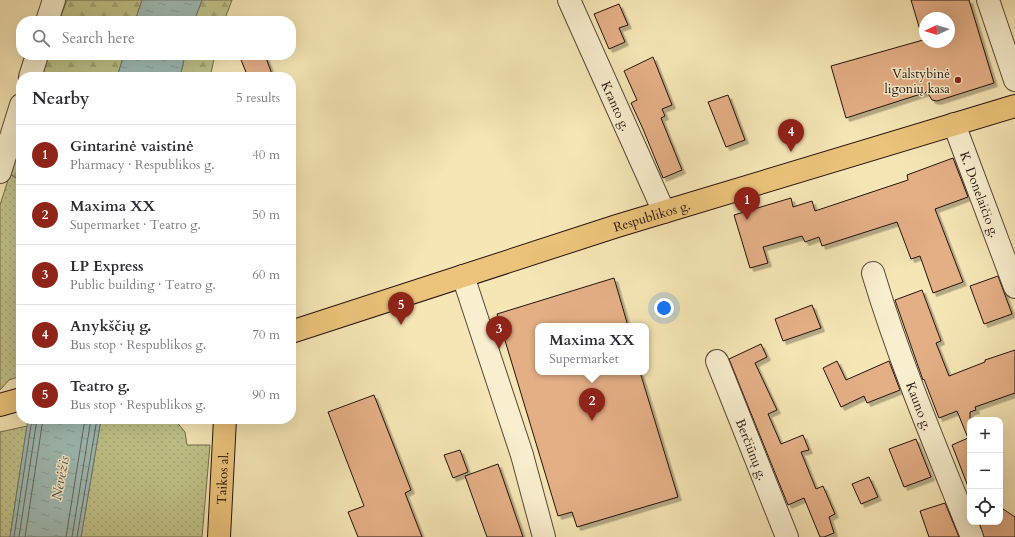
<!DOCTYPE html>
<meta charset="utf-8">
<style>
:root{--surface:#fff;--page:#f7f7f7;--text:#2b2b33;--muted:#7c7c81;--line:#e1e1e2;--accent:#8f2418}
body{margin:0;font-family:Cardo,serif;background:var(--page);color:var(--text)}
.controls{position:absolute;right:12px;bottom:12px;display:grid;overflow:hidden;border-radius:8px;box-shadow:0 4px 16px #0002}
.controls button{width:36px;height:36px;display:grid;place-items:center;padding:0;border:0;border-bottom:1px solid var(--line);background:var(--surface);color:var(--text);font:20px sans-serif}
.compass{position:absolute;left:919px;top:12px;width:36px;height:36px;border-radius:50%;background:var(--surface);box-shadow:0 4px 16px #0002;rotate:266deg}
.you{position:absolute;left:664px;top:308px;width:14px;height:14px;margin:-10px;border:3px solid #fff;border-radius:50%;background:#1a73e8;box-shadow:0 0 0 6px #1a73e833}
.badge{display:grid;place-items:center;width:26px;height:26px;border-radius:50%;background:var(--accent);color:#fff;font-size:13px;font-weight:700}
.pin{position:absolute;translate:-50% -33px;filter:drop-shadow(0 1px 2px #0008)}
.pin::after{content:'';position:absolute;top:21px;width:14px;height:12px;background:inherit;clip-path:polygon(0 0,100% 0,50% 100%)}
.popup{position:absolute;left:535px;top:323px;width:114px;height:52px;box-sizing:border-box;display:grid;place-content:center;border-radius:8px;background:var(--surface);filter:drop-shadow(0 1px 3px #0005);font-size:13px;white-space:nowrap;color:var(--muted)}
.popup b{font-size:15px;color:var(--text)}
.popup::after{content:'';position:absolute;left:50%;top:100%;margin-left:-8px;border:8px solid transparent;border-top-color:var(--surface)}
.list{margin:0;padding:0;list-style:none}
h2{display:flex;justify-content:space-between;align-items:center;height:52px;margin:0;padding:0 16px;font-size:17px}
h2 small{font-size:13px;font-weight:400;color:var(--muted)}
.list li{display:grid;grid-template-columns:26px 1fr auto;gap:12px;align-items:center;box-sizing:border-box;height:60px;padding:0 16px;border-top:1px solid var(--line)}
.list b{display:block;font-size:15px;white-space:nowrap}
.list p{margin:0;font-size:13px;white-space:nowrap;color:var(--muted)}
.list em{font-size:13px;font-style:normal;color:var(--muted)}
.icon{flex:none;width:22px;height:22px;fill:none;stroke:currentColor;stroke-width:2;stroke-linecap:round;stroke-linejoin:round}
.map{position:relative;flex:none;width:1015px;height:537px;overflow:hidden}
.search{position:absolute;background:var(--surface);box-shadow:0 4px 16px #0002;left:16px;top:16px;width:280px;height:44px;display:flex;align-items:center;gap:10px;box-sizing:border-box;padding:0 14px;border-radius:16px;color:var(--muted);font-size:15px}
.panel{position:absolute;background:var(--surface);box-shadow:0 4px 16px #0002;left:16px;top:72px;width:280px;height:352px;border-radius:16px}
.map>svg:first-child{display:block}
.grass{fill:url(#grass-dots);stroke:#726c4c}
.forest{fill:url(#forest-firs);stroke:#726c4c}
.water{fill:url(#water-ripples);stroke:#6e7973}
.lines{fill:none;stroke-linecap:round;stroke-linejoin:round}
.shore{stroke:#626862;stroke-width:1}
.building{fill:#e5af86;stroke:#23130d;fill-rule:evenodd;filter:url(#shadow)}
.minor-casing{stroke:#584837;stroke-width:24}
.major-casing{stroke:#23130d;stroke-width:24}
.minor{stroke:#f9efcf;stroke-width:22}
.major{stroke:#ebc37a;stroke-width:22}
.poi-dot{fill:#8f2418;stroke:#f9efcf;stroke-width:1.5}
.labels{text-anchor:middle;stroke-width:3;stroke-linejoin:round;paint-order:stroke}
.poi-label{font-size:13px;fill:#23130d;stroke:#f9efcf;text-anchor:end}
.street-label{font-size:13px;fill:#23130d;stroke:#f9efcf}
.water-label{font-size:14px;font-style:italic;fill:#4f4e48;stroke:#f9efcf}
</style>
<div class="map">
<svg width="1015" height="537" viewBox="0 0 1015 537">
<defs>
<pattern id="grass-dots" width="8" height="8" patternUnits="userSpaceOnUse"><rect width="8" height="8" fill="#c1c48a"/><path d="M2 2h.1M6 6h.1" fill="none" stroke="#a6a876" stroke-width="1.8" stroke-linecap="round"/></pattern>
<pattern id="forest-firs" width="22" height="20" patternUnits="userSpaceOnUse"><rect width="22" height="20" fill="#c1c48a"/><path d="M5 1l3.5 6h-7zM16 11l3.5 6h-7z" fill="#a6a876"/></pattern>
<pattern id="water-ripples" width="26" height="14" patternUnits="userSpaceOnUse"><rect width="26" height="14" fill="#a0bdb7"/><path d="M2 4q2-2 4 0t4 0M15 11q2-2 4 0t4 0" fill="none" stroke="#8aa29c"/></pattern>
<filter id="shadow"><feDropShadow dx="3.5" dy="3.5" stdDeviation="0" flood-color="#0004"/></filter>
</defs>
<rect width="100%" height="100%" fill="#f6e6b5"/>
<filter id="stains"><feTurbulence type="fractalNoise" baseFrequency=".005" numOctaves="4"/><feColorMatrix values="0 0 0 0 .2 0 0 0 0 .09 0 0 0 0 .02 0 0 0 .5 -.17"/></filter>
<radialGradient id="worn" r=".72"><stop offset=".6" stop-color="#630" stop-opacity="0"/><stop offset="1" stop-color="#630" stop-opacity=".3"/></radialGradient>
<path class="grass" d="M10,174L21,181V376L9,380L0,390V205Z
M101,419H174L185,432L187,445H210L202,537H81Z
M27,426L10,537H0V432Z"/>
<path class="forest" d="M67,0H142L135,21H59Z
M202,0H232L224,21H194Z
M48,55H124L117,77H41Z
M185,55H215L210,77H180Z
M21,140V181L10,174Z"/>
<path class="water" d="M142,0H202L194,21H135Z
M124,55H185L180,77H117Z
M28,419H101L81,537H10Z"/>
<g class="lines">
<path class="shore" d="M14,537L32,419
M19,537L37,419
M25,537L43,419
M66,537L85,419
M72,537L91,419
M77,537L97,419"/>
</g>
<path class="building" d="M911,0H969L994,83L937,101L932,100L927,92L846,118L831,66L923,40ZM925,18H949V42H925Z
M619,4L628,25L619,28L625,42L609,49L594,14Z
M239,55H265L273,77H248Z
M653,57L672,105L662,109L665,116L661,118L682,170L663,178L643,129L631,103L637,100L624,71Z
M728,95L745,140L726,147L708,102Z
M953,158L968,197L935,209L963,282L933,293L920,256L911,259L897,222L822,246L819,237L805,242L802,236L763,247L768,263L750,268L734,215L791,198L793,207L812,201L815,211L908,180L907,175Z
M998,276L1012,314L984,324L970,286Z
M614,278L628,326H538V372H640L678,497L577,527L572,512L558,516L497,314Z
M922,290L941,341L936,343L949,376L985,362V360L1015,350V393L975,407L976,410L970,412V489H969L952,445L968,438L957,411L939,418L924,379L923,380L895,300Z
M812,305L821,328L783,341L775,319Z
M761,344L767,357L755,363L777,410L768,414L781,444L803,435L809,450L801,452L816,489L823,486L835,514L829,517L834,533L824,537H820L804,498L788,505L729,359Z
M837,361L846,380L889,361L900,390L867,403L864,396L841,407L823,368Z
M374,395L411,490L405,493L422,537H358L348,512L364,506L328,412Z
M916,439L931,477L904,487L889,449Z
M460,450L468,472L453,478L444,455Z
M498,464L523,537H487L465,476Z
M869,477L878,497L861,504L852,484Z
M945,503L959,537H929L920,511Z
M1000,507L1015,517V537H984L979,522H1000Z"/>
<g class="lines">
<g class="minor-casing">
<g id="minor">
<path id="s1" d="M569,0L664,212"/>
<path d="M988,0L1015,80"/>
<path d="M47,21L54,0"/>
<path d="M30,77L37,55"/>
<path id="s2" d="M954,124L1015,287"/>
<path d="M0,172L21,105"/>
<path id="s3" d="M873,273C900,363 937,450 972,537"/>
<path d="M463,276L522,455L544,537"/>
<path id="s4" d="M717,361L787,537"/>
</g>
</g>
<g class="major-casing">
<g id="major">
<path id="s5" d="M291,332L617,226L1015,106"/>
<path d="M0,405L21,399"/>
<path id="s6" d="M219,537L225,419"/>
</g>
</g>
<use href="#minor" class="minor"/>
<use href="#major" class="major"/>
</g>
<circle class="poi-dot" cx="958" cy="80" r="4"/>
<g class="labels">
<g class="poi-label">
<text x="950" y="78">Valstybinė<tspan x="950" dy="15">ligonių kasa</tspan></text>
</g>
<g class="street-label">
<text dy="5" stroke="none"><textPath href="#s1" startOffset="116">Kranto g.</textPath></text>
<text dy="5" stroke="none"><textPath href="#s2" startOffset="75">K. Donelaičio g.</textPath></text>
<text dy="5" stroke="none"><textPath href="#s5" startOffset="379">Respublikos g.</textPath></text>
<text dy="5" stroke="none"><textPath href="#s3" startOffset="141">Kauno g.</textPath></text>
<text dy="5" stroke="none"><textPath href="#s4" startOffset="95">Berčiūnų g.</textPath></text>
<text dy="5" stroke="none"><textPath href="#s6" startOffset="59">Taikos al.</textPath></text>
</g>
<g class="water-label">
<text transform="translate(60 478) rotate(-79)" y="5">Nevėžis</text>
</g>
</g>
<rect width="100%" height="100%" filter="url(#stains)"/>
<rect width="100%" height="100%" fill="url(#worn)"/>
</svg>
<div class="controls">
<button>+</button>
<button>−</button>
<button><svg class="icon" aria-label="locate" viewBox="0 0 24 24"><circle cx="12" cy="12" r="6"/><path d="M12 2v4M12 18v4M2 12h4M18 12h4"/></svg></button>
</div>
<svg class="compass" viewBox="-18 -18 36 36"><path d="M0-13l5 13h-10z" fill="#e53935"/><path d="M0 13l5-13h-10z" fill="#7c7c81"/></svg>
<div class="you"></div>
<div class="pin badge" style="left:747px;top:220px">1</div>
<div class="pin badge" style="left:592px;top:421px">2</div>
<div class="popup"><b>Maxima XX</b>Supermarket</div>
<div class="pin badge" style="left:499px;top:349px">3</div>
<div class="pin badge" style="left:791px;top:152px">4</div>
<div class="pin badge" style="left:401px;top:325px">5</div>
<div class="search"><svg class="icon" aria-label="search" viewBox="0 0 24 24"><circle cx="10" cy="10" r="6"/><path d="M15 15l6 6"/></svg>Search here</div>
<section class="panel">
<h2>Nearby<small>5 results</small></h2>
<ul class="list">
<li><span class="badge">1</span><div><b>Gintarinė vaistinė</b><p>Pharmacy · Respublikos g.</p></div><em>40 m</em></li>
<li><span class="badge">2</span><div><b>Maxima XX</b><p>Supermarket · Teatro g.</p></div><em>50 m</em></li>
<li><span class="badge">3</span><div><b>LP Express</b><p>Public building · Teatro g.</p></div><em>60 m</em></li>
<li><span class="badge">4</span><div><b>Anykščių g.</b><p>Bus stop · Respublikos g.</p></div><em>70 m</em></li>
<li><span class="badge">5</span><div><b>Teatro g.</b><p>Bus stop · Respublikos g.</p></div><em>90 m</em></li>
</ul>
</section>
</div>
